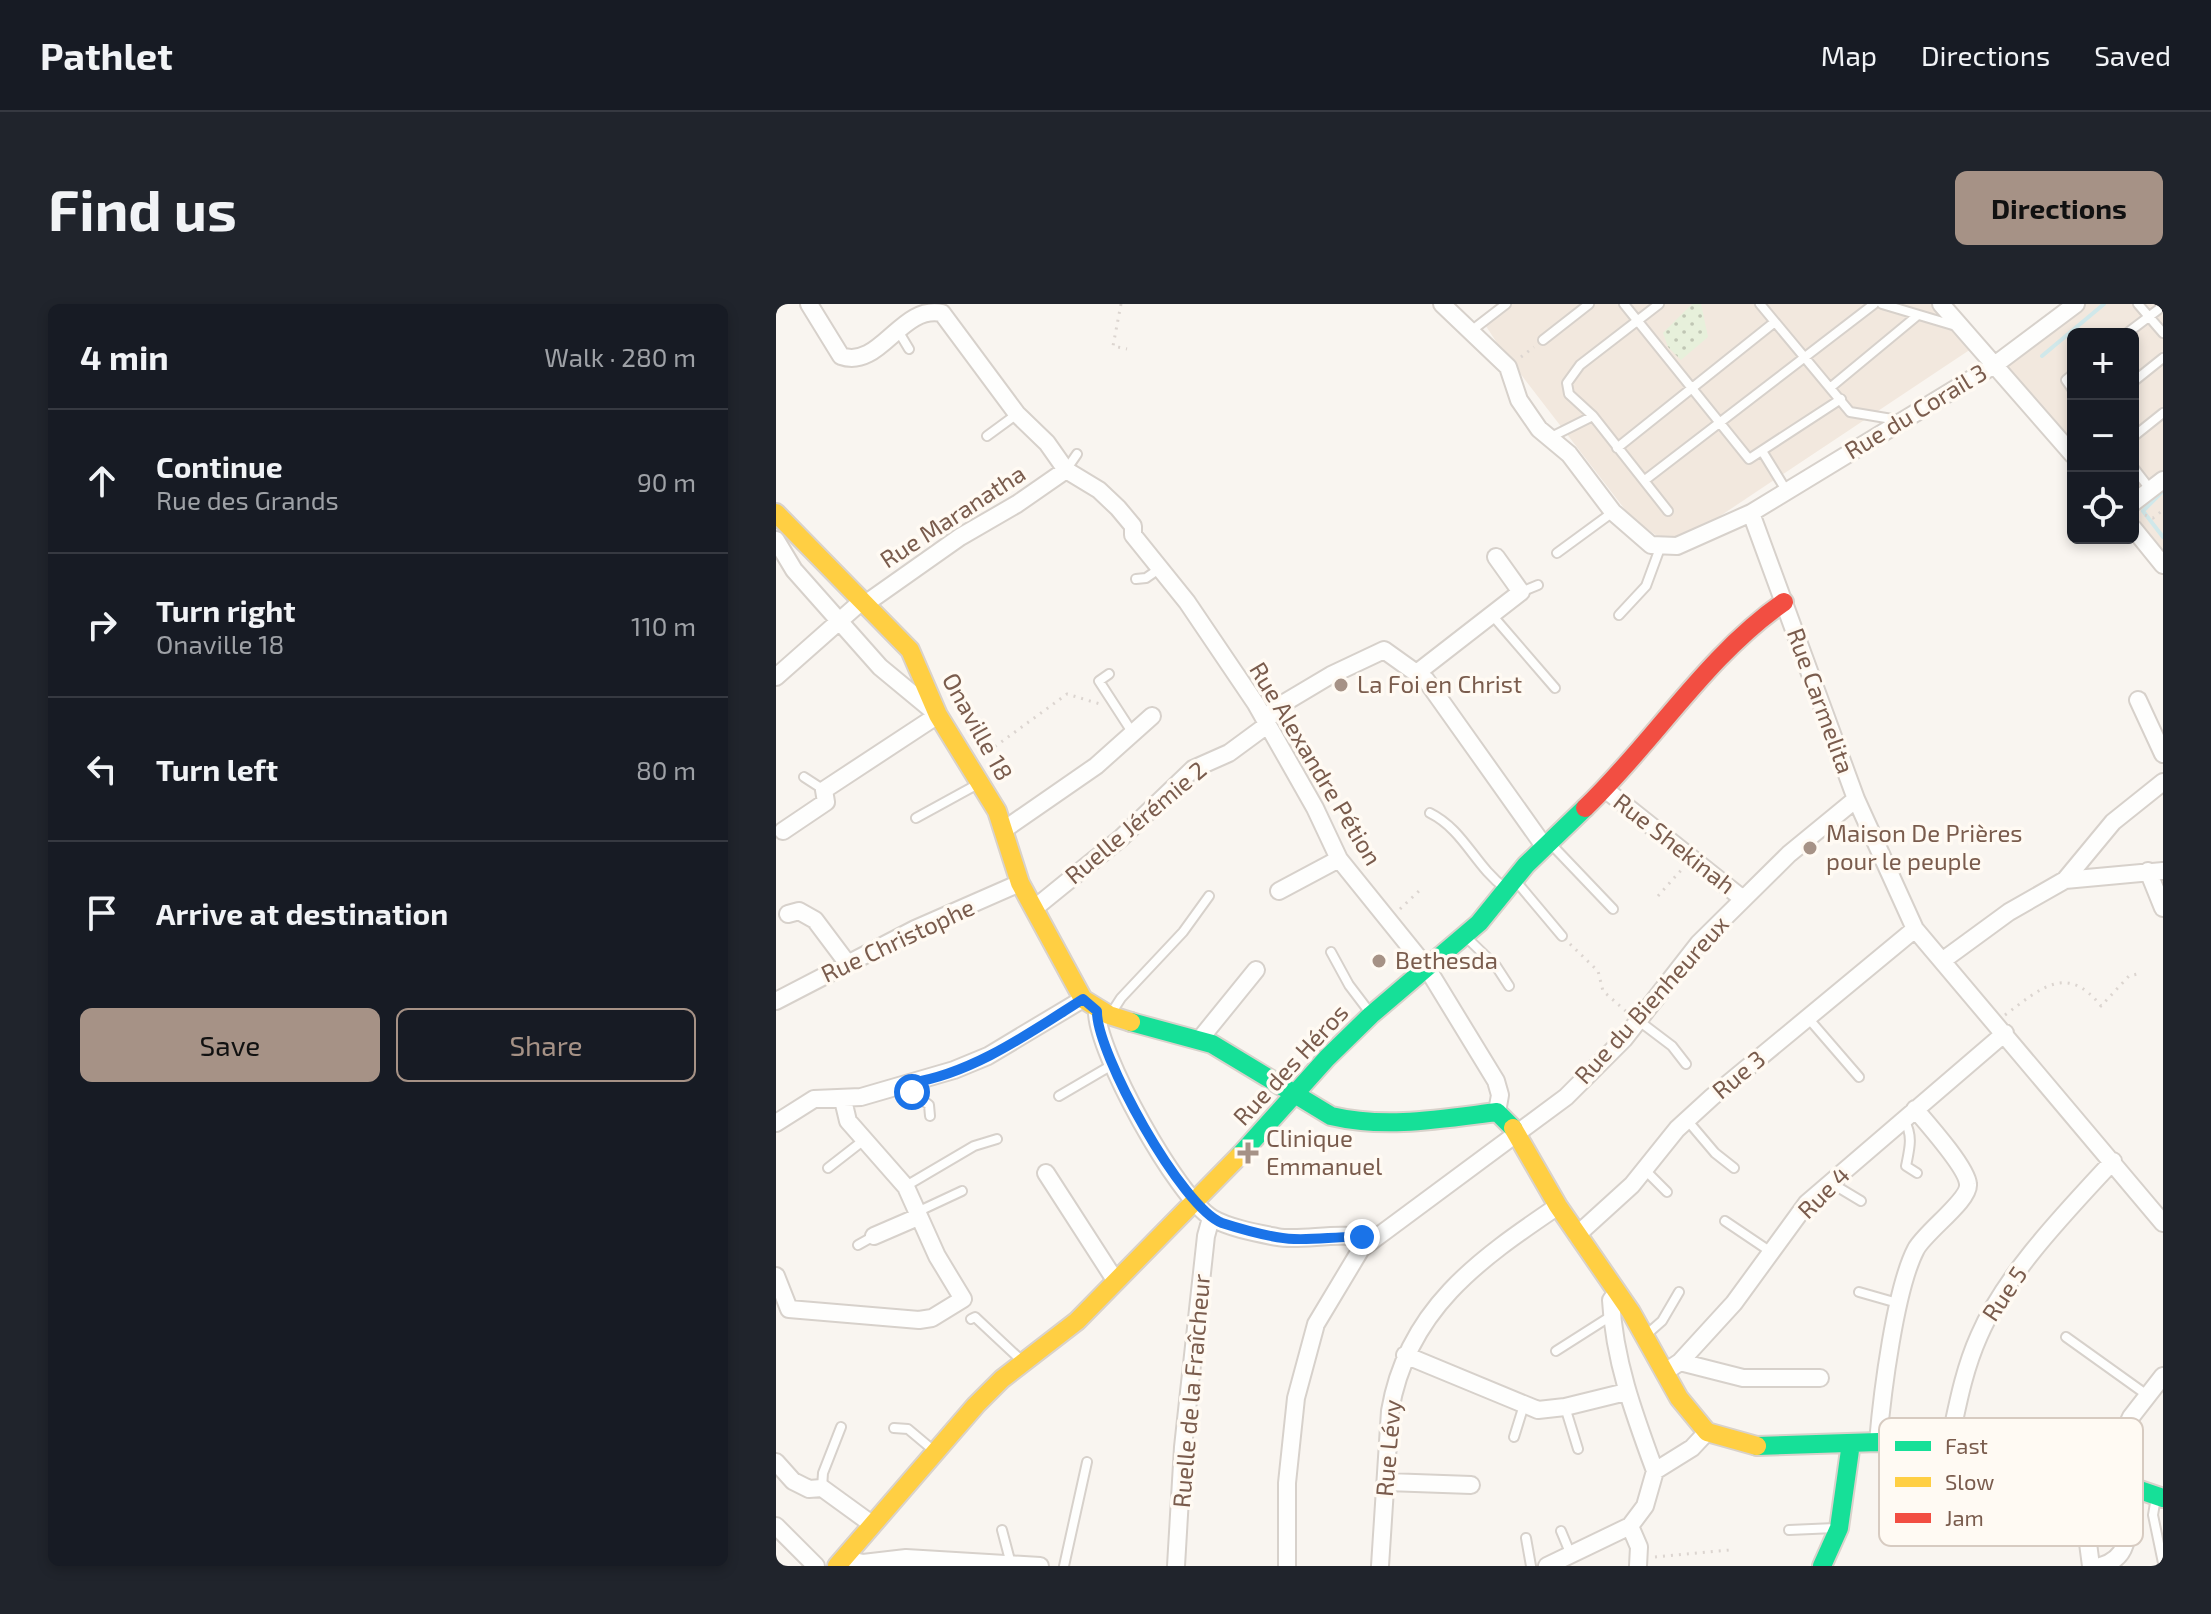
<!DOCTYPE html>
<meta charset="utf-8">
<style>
:root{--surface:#171b24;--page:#20242c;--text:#f1f3f6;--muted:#9ea1a6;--line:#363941;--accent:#a69286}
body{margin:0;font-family:"Exo 2",sans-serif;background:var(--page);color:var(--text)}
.controls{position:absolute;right:24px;top:24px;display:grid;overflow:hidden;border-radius:12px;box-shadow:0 4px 12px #0003}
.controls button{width:72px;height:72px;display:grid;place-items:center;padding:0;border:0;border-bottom:2px solid var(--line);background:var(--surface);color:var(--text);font:40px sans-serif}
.stop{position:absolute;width:24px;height:24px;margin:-18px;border:6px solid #1a73e8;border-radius:50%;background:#fff}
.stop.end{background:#1a73e8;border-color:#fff;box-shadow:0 2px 8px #0008}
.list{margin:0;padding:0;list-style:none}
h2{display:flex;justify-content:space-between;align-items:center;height:104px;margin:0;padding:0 32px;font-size:34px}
h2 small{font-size:26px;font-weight:400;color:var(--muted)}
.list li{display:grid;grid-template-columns:52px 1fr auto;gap:24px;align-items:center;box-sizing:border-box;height:144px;padding:0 32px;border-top:2px solid var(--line)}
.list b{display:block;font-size:30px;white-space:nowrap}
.list p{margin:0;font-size:26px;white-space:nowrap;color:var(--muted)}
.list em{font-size:26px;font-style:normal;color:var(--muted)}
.actions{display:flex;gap:16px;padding:24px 32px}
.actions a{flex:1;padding:18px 0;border:2px solid var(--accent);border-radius:12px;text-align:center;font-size:28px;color:var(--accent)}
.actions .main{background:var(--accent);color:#111}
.icon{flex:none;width:44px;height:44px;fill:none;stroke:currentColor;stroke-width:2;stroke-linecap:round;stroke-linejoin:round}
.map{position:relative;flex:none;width:1387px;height:1262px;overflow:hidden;border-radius:12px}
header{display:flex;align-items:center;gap:48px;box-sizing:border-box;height:112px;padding:0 40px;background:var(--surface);border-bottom:2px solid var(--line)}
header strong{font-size:38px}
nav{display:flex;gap:44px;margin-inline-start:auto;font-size:28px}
.intro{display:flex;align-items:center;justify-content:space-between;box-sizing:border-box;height:192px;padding:0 48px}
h1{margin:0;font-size:56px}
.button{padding:20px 36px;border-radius:12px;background:var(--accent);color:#111;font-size:28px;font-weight:700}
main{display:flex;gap:48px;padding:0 48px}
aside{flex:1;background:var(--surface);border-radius:12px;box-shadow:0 4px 12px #0003}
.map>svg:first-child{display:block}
.residential{fill:#f2e8de}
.green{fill:url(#green-dots)}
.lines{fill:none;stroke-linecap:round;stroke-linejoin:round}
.stream{stroke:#d0e8ea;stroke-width:4}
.lane-casing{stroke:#d7d1cb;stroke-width:12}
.street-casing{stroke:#d7d1cb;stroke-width:20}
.fast-casing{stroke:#d9d2cb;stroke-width:22}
.slow-casing{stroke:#d9d2cb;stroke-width:22}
.jam-casing{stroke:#d9d2cb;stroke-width:22}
.path{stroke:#dcd5d0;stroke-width:3;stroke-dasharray:2 6;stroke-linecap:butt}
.lane{stroke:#fefefd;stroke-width:8}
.street{stroke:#fefefd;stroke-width:16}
.fast{stroke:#16e098;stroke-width:18}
.slow{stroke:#ffcf43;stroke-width:18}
.jam{stroke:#f24e42;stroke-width:18}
.route{stroke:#1a73e8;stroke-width:10}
.poi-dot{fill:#a69286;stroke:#fffaf3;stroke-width:3}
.labels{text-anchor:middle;stroke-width:7;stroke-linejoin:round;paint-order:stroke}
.street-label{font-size:24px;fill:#7a5c4d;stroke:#fffaf3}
.poi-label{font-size:24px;fill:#7a5c4d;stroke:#fffaf3;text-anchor:start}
.key{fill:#fffaf3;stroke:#d7cbc1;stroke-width:2}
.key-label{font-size:22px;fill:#7a5c4d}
</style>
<header>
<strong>Pathlet</strong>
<nav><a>Map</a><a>Directions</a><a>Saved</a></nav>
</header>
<div class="intro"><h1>Find us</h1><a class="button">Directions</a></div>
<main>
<aside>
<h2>4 min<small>Walk · 280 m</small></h2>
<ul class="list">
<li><svg class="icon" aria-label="ahead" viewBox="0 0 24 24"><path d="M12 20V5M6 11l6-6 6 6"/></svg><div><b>Continue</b><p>Rue des Grands</p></div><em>90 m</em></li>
<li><svg class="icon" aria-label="right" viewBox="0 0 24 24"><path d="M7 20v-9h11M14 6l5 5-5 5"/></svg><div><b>Turn right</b><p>Onaville 18</p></div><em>110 m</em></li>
<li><svg class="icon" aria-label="left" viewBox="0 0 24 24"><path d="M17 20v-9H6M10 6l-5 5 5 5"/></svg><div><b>Turn left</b></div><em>80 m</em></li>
<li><svg class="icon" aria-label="arrive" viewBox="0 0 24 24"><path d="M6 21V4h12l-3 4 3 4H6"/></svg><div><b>Arrive at destination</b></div></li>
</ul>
<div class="actions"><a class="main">Save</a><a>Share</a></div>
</aside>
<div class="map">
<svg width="1387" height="1262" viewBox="0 0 1387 1262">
<defs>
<pattern id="green-dots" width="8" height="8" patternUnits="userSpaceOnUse" patternTransform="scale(2)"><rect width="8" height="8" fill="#e7f0db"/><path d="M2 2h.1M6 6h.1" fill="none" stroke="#c0c6b4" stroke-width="1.8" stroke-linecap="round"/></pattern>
</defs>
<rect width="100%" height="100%" fill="#f9f5f0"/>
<path class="residential" d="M721,0H1161L1195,45L920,228L885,235L854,212L723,42L704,13Z
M1294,0H1387V168L1357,192V30H1297V140L1225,54Z
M1387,178V257L1357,218V201Z"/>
<path class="green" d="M916,0H925L932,33L905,56L892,43L887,29Z"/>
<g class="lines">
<path class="stream" d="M1266,52L1328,0
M1387,187L1367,207L1387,233"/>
<g class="lane-casing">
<path id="lane" d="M848,0L973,155L1065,95
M984,0L1074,108L1122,116
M1106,0L1180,22
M1362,0L1387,29
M121,25L133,45
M695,27L730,0
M1350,30L1387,2
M767,36L813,0
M1297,70L1290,76L1297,86
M1357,78L1387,54
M1055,83L1142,11
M817,112L793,90L791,79L804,61L883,0
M211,132L241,110
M1357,133L1387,109
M773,134L817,112L892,207
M841,144L995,21
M986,147L1010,186
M1357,163L1374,185
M290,166L301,150
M869,176L1098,0
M781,249L837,208
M360,275L370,274L383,265
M745,288L762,281
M716,311L779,384
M843,311L870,282L884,244
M333,370L323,377L358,431
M28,473L48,486
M654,509C688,526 699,562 729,584
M140,514L202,480
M774,539L837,605
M739,576L786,632
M690,633L720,662L733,682
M555,648L573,681L595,710
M334,711L345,694L407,628L433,592
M1032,714L1083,773
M863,717L896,742L910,760
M134,779L136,788L153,801L154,812
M283,792L336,761
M1128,815C1137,832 1134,843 1130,862L1141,869
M911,816L939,849L958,864
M52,864L88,836
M870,867L891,888
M1055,879L1085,897
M130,882L198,842L221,835
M141,908L186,887
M949,917L995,948
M82,941L98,932
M1083,988L1125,1000
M195,1015L199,1013L245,1056
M870,1031L886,1017L903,988
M1290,1033L1371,1091
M780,1047L835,1012
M789,1103L802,1145
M118,1124L132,1125L157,1146
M738,1133L748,1101
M1201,1156L1195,1212L1210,1218
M46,1184L47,1169L65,1123
M1380,1193L1377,1211L1387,1259
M226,1226L235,1260
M1013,1226L1059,1224
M785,1227L795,1251
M750,1234L755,1262
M288,1262L311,1158"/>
</g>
<g class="street-casing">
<path id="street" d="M33,0L65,52C104,66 125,0 166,9L241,110L271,139L290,166L323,186L342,204L357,222V231L411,298L480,400L539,504L563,555L651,664L720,777L724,791L721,808
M666,0L732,63L743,96L763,125L793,150L837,208L875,241L901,242L975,209L1080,495L1139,625L1387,919
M1165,0L1297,151
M1357,199L1387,176
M975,209L1220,60L1300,0
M1357,224L1387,261
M0,236L18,266L104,363L162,411L48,486L50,498L7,527
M89,300L184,233L241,200L290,166
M642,368L745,288L720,253
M0,373L86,297
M1362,396L1387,450
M830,486L967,595
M229,525L320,462L376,412
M1372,567L1387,604
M1289,576L1337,518L1387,478
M503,587L563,555
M260,603L345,534L417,465L453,449L487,424L498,405L555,371L608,346L650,376L768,542
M12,610L23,607L39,616L72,660
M1166,657L1233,608L1289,576L1387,567
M0,697L139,625L244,579
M321,707C320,747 401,893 436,914C453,924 481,929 501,933C527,938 571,925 592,937
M424,735L480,666
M0,819L38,795L85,793L178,766L212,752L307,695
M270,869L339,976
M801,931L856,881L901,825L936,793L1139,625
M98,932L142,913
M0,972L13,1005L143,1016L156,1014L187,995L161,952L130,883L72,817L67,796
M841,989L835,996C838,1056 858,1110 879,1167
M629,1051L762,1106L789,1103L850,1088
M904,1058L967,1074H1044
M889,1068L904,1058L958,999L1031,899L1229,729
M1102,1138C1106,1091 1119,985 1140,945C1150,927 1194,896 1192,880C1191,864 1151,819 1139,805
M1171,1150C1180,1110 1186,1070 1203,1032C1230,969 1291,907 1337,857
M0,1158L17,1177L33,1185L46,1184L97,1221
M1314,1169L1309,1216L1315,1262
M1327,1173L1355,1113L1387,1072
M611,1178L695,1181
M0,1222L40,1262
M69,1255L87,1259L130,1254L264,1262
M400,1262L407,1143L430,932L435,914
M511,1262V1179L520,1094L540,1020L585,945L790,793L848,735L923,639L1013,550L1080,495
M604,1262L614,1107C631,1006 702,956 782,902
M771,1262L854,1222
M862,1262L863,1243L854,1222L869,1202L879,1167L916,1144L931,1128
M1325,1262C1364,1250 1346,1213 1350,1182"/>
</g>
<g class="fast-casing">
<path id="fast" d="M355,718L436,740L555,812C610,825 665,815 721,808L737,824
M463,852L551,754L595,711L703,619L750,561L809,504
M981,1142L1102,1138L1314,1169L1387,1194
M1046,1262L1063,1224L1075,1139"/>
</g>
<g class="slow-casing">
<path id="slow" d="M0,209L134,346L162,411L221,507L244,579L307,695L333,711L355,718
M737,824L782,902L855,1008L903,1094L931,1128L981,1142
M61,1262L200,1101L226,1075L301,1017L463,852"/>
</g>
<g class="jam-casing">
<path id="jam" d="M809,504C878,438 930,352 1008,298"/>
</g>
<path class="path" d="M345,0L337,42L351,45
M745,53L758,43
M1369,211L1377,214L1387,206
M206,452L291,390L324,400
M882,592L907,564
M624,605L643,587
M794,640L822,667L827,687L852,709
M1229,711C1265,684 1291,659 1325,702L1353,672L1361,670
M879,1253L954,1246"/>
<use href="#lane" class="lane"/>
<use href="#street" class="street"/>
<use href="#fast" class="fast"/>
<use href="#slow" class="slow"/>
<use href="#jam" class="jam"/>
</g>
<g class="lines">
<path class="route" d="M136,788L134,779C196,770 255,728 307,695L321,707C320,749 406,904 446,919C468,926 495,934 518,935C541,936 563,932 586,933"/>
</g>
<g class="poi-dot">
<circle cx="565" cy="381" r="8"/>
<circle cx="1034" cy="544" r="8"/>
<circle cx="603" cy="657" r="8"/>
<path d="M468 837h8v8h8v8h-8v8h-8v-8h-8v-8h8z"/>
</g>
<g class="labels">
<g class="street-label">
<text transform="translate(1140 108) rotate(-31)" y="8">Rue du Corail 3</text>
<text transform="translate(177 213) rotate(-33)" y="8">Rue Maranatha</text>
<text transform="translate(1044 397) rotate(70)" y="8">Rue Carmelita</text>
<text transform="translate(201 423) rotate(61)" y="8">Onaville 18</text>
<text transform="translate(539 460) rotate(59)" y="8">Rue Alexandre Pétion</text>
<text transform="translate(360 519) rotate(-40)" y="8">Ruelle Jérémie 2</text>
<text transform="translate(898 540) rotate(38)" y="8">Rue Shekinah</text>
<text transform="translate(122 637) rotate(-25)" y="8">Rue Christophe</text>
<text transform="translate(876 696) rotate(-48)" y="8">Rue du Bienheureux</text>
<text transform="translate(515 761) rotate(-47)" y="8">Rue des Héros</text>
<text transform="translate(963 771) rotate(-40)" y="8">Rue 3</text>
<text transform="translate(1048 889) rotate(-45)" y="8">Rue 4</text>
<text transform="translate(1229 990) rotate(-56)" y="8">Rue 5</text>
<text transform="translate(416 1087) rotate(-85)" y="8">Ruelle de la Fraîcheur</text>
<text transform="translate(613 1144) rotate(-85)" y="8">Rue Lévy</text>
</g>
<g class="poi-label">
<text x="581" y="389">La Foi en Christ</text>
<text x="1050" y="538">Maison De Prières<tspan x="1050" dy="28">pour le peuple</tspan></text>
<text x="619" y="665">Bethesda</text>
<text x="490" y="843">Clinique<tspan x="490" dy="28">Emmanuel</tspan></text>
</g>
</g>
<rect x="1103" y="1114" width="264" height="128" rx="12" class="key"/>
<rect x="1119" y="1137" width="36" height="10" fill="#16e098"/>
<rect x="1119" y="1173" width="36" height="10" fill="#ffcf43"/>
<rect x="1119" y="1209" width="36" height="10" fill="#f24e42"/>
<g class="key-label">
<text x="1169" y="1150">Fast</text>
<text x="1169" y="1186">Slow</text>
<text x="1169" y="1222">Jam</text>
</g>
</svg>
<div class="controls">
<button>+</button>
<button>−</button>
<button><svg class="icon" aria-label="locate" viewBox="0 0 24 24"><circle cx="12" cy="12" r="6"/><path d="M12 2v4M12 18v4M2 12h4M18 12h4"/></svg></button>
</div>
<div class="stop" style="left:136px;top:788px"></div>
<div class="stop end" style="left:586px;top:933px"></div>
</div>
</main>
